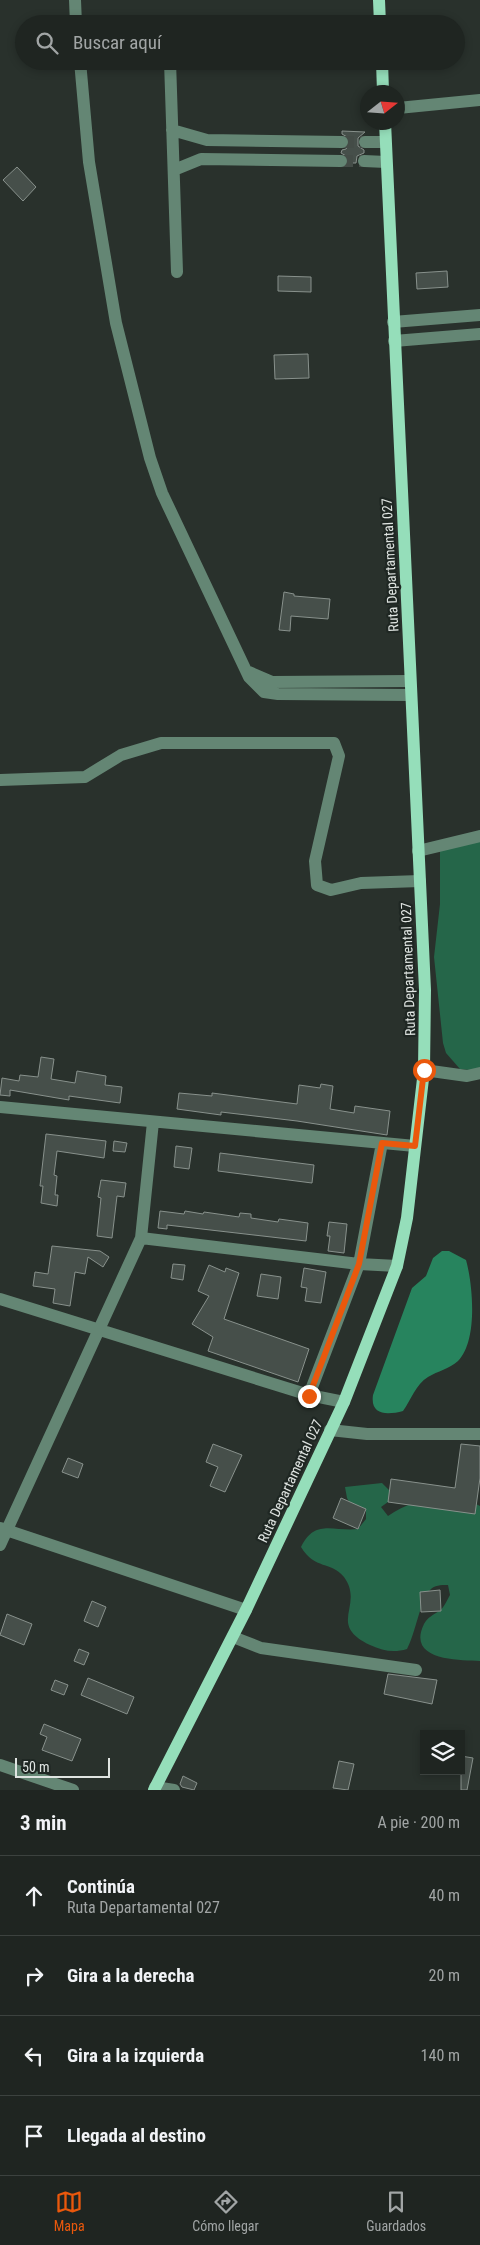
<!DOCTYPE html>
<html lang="es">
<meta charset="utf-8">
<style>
:root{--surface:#1f2521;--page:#2c312e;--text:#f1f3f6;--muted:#a1a5a5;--line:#3c423f;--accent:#ea580c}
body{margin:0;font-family:"Roboto Condensed",sans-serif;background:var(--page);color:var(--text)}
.controls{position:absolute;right:15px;bottom:15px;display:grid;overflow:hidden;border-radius:0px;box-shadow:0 2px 8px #0003}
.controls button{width:45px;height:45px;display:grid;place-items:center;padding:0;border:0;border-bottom:1px solid var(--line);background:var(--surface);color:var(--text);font:25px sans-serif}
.compass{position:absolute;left:360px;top:85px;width:45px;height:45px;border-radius:50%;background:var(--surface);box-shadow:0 2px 8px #0003;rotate:73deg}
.scale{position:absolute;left:15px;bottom:12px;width:95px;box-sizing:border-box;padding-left:5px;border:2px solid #dfe4e1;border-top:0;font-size:14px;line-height:18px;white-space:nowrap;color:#dfe4e1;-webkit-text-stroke:4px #1f2723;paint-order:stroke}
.stop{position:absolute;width:15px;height:15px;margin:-11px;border:4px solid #ea580c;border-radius:50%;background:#fff}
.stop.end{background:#ea580c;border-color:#fff;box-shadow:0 1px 5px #0008}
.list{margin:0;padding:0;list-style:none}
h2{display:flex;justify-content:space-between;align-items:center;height:65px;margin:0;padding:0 20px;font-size:21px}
h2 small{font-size:16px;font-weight:400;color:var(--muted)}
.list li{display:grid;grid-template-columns:32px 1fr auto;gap:15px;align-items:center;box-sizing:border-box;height:80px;padding:0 20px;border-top:1px solid var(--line)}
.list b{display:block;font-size:19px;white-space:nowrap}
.list p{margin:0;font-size:16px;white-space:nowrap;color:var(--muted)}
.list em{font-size:16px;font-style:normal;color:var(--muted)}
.icon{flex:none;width:28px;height:28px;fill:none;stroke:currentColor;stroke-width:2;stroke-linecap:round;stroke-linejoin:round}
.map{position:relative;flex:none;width:480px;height:1790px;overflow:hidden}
.search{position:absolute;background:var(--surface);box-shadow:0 2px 8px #0003;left:15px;right:15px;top:15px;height:55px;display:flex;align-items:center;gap:12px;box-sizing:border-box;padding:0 18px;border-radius:28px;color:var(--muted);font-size:19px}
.sheet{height:385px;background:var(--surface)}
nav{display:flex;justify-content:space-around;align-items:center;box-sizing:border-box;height:70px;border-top:1px solid var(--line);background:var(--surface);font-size:14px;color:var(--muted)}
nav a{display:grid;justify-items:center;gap:2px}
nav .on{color:var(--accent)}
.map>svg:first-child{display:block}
.green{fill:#256649}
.water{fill:#27845e}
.building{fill:#464f4a;stroke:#88918c}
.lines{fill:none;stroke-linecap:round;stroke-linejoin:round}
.minor-tunnel{stroke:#444c47;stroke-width:12;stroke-dasharray:12 6;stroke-linecap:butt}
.minor{stroke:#648674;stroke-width:12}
.major{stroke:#95deba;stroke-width:12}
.route{stroke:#ea580c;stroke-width:6}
.labels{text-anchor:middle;stroke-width:4.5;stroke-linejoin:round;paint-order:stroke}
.street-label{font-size:14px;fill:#dfe4e1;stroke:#1f2723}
</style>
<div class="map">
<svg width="480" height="1790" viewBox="0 0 480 1790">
<rect width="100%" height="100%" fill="#29312c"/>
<path class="green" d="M480,830V1071L460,1069L446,1053L443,1043L434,957L440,904V850Z
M382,1483L392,1493L388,1502L381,1507L388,1516C407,1502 437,1494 461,1498C467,1500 474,1503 480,1506V1661C459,1660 406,1661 424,1624C428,1617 433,1615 439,1611C444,1608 447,1600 450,1595L448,1585C440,1585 435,1585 430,1590C421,1598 415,1635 407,1649C394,1653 383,1651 370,1645C326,1624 365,1606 344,1577C331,1561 315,1570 301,1547C315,1518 334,1532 358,1529L366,1519V1509L352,1507L347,1498L345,1487Z"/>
<path class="water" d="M442,1251H449L466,1260C473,1285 478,1341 458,1361C449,1369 438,1371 428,1377C416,1384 411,1400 403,1411C388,1415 370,1416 373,1395L412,1288L426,1276L433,1258Z"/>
<path class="building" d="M342,131L365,132L358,138V146L364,150V153L357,156L356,163H349L348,157L341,153L342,150L346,149L350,143L349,138L342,134Z
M17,167L36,187L23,201L3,180Z
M447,271L448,287L417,289L416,273Z
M278,276L311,277V292L278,291Z
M308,354L309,378L275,379L274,355Z
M284,592L294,594V596L330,599L328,619L291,616L290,631L279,630Z
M41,1057L54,1059L51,1079L75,1083L77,1071L106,1076L105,1085L122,1087L120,1103L69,1096V1100L10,1090V1096L0,1095L2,1078L19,1081L20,1075L38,1077Z
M321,1084L333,1086L330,1109L354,1113L355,1106L390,1111L387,1135L297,1121L221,1112V1115L177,1109L179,1093L212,1096V1093L297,1104L299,1085L320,1088Z
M46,1134L106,1141L104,1158L57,1151L54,1175L57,1176L55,1195H58L57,1206L41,1203L43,1186H40Z
M114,1141L127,1143L125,1152L113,1151Z
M176,1146L192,1148L189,1169L174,1167Z
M220,1153L314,1165L312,1183L218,1171Z
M101,1180L126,1183L124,1197L117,1196L112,1238L97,1236L101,1198L98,1197Z
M160,1211L184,1214L185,1211L203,1214L204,1212L239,1217L240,1213L251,1214V1218L278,1222L279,1219L308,1223L306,1241L167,1225V1229L158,1228Z
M329,1222L347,1224L344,1253L328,1251L330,1236H327Z
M52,1246L100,1251L109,1257L103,1267L88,1257L85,1274L75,1272L70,1306L53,1303L55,1289L33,1286L35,1272L48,1274Z
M173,1264L185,1265L183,1280L171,1278Z
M209,1265L225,1272L226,1268L239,1273L224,1319L309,1349L298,1382L208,1351L213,1337L192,1324L209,1296L198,1291Z
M304,1268L326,1272L321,1303L305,1301L307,1288L301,1287Z
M261,1274L281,1277L278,1299L257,1296Z
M213,1444L242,1455L225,1492L210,1486L218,1467L206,1462Z
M461,1444L480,1446V1478L475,1514L388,1502L391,1479L455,1488Z
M68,1458L83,1464L78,1478L62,1472Z
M341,1498L366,1509L358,1529L333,1518Z
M440,1590L441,1611L421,1612L420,1592Z
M92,1601L106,1607L98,1627L84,1621Z
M7,1614L32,1624L24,1645L0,1635Z
M79,1649L89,1653L84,1665L74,1661Z
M388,1674L437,1680L432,1704L384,1694Z
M88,1678L134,1697L127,1714L81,1695Z
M55,1680L68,1685L64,1695L51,1690Z
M44,1724L81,1739L72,1761L42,1750L47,1737L40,1734Z
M461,1756L473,1758L467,1790H461Z
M339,1761L354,1764L348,1790L333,1788Z
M183,1776L197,1783L194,1790L182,1787L180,1784Z"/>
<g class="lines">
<path class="minor-tunnel" d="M342,142H365
M341,161H364"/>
<path class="minor" d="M75,0L76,24
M80,61L89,162L116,323L150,458L162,493L249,677L264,692L278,694L411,695
M170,61L177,272
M398,108L480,100
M172,130L207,140L342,142
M365,142H385
M364,161L386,162
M174,170L201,159L341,161
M393,322L480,315
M394,341L480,334
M249,672L272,682L410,681
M0,780L85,777L121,755L161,743H334L339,756L315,861L317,885L331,890L361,883L420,881
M418,851L480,836
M424,1070L467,1076L480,1073
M0,1107L415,1146
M141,1238L153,1122
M0,1299L309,1395L344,1402
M309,1395L359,1264L382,1143
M330,1430L367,1434H480
M0,1528L246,1610
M0,1545L141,1238L359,1264L397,1266
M233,1637L261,1648L416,1670
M0,1765L73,1790
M155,1787L174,1790"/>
<path class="major" d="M379,0L380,24
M382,61L383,92
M154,1790L246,1610L344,1402L397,1266L407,1218L424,1070L425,990L385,122"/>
</g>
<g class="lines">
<path class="route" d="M309,1396L359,1264L382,1143L415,1146L424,1070"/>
</g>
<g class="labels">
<g class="street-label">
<text transform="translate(390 565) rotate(-93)" y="5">Ruta Departamental 027</text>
<text transform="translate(408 969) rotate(-92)" y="5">Ruta Departamental 027</text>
<text transform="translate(290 1481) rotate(-65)" y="5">Ruta Departamental 027</text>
</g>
</g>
</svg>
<div class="controls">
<button><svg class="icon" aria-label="layers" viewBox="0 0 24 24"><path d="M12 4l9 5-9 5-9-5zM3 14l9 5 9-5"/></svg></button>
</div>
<svg class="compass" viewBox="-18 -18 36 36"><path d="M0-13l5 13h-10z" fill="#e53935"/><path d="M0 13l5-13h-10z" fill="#a1a5a5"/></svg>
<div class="scale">50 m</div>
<div class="stop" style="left:424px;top:1070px"></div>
<div class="stop end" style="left:309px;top:1396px"></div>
<div class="search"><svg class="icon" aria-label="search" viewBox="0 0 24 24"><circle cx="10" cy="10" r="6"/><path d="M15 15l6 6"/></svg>Buscar aquí</div>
</div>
<section class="sheet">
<h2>3 min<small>A pie · 200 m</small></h2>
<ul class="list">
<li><svg class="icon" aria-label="ahead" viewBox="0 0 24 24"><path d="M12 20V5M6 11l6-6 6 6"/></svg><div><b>Continúa</b><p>Ruta Departamental 027</p></div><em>40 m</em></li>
<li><svg class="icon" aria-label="right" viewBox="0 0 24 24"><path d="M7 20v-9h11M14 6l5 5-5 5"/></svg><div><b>Gira a la derecha</b></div><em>20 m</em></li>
<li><svg class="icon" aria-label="left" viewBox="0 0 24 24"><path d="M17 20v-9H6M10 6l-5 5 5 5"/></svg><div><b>Gira a la izquierda</b></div><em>140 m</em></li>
<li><svg class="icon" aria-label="arrive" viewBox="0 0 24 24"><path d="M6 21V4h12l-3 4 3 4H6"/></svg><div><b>Llegada al destino</b></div></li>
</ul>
</section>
<nav>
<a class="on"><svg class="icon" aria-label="map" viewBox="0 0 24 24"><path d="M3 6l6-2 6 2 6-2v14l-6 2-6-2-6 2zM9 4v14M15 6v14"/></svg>Mapa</a>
<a><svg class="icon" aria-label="directions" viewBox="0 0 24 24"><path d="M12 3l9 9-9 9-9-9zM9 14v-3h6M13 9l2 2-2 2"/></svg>Cómo llegar</a>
<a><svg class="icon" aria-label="saved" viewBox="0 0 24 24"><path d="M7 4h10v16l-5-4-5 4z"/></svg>Guardados</a>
</nav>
